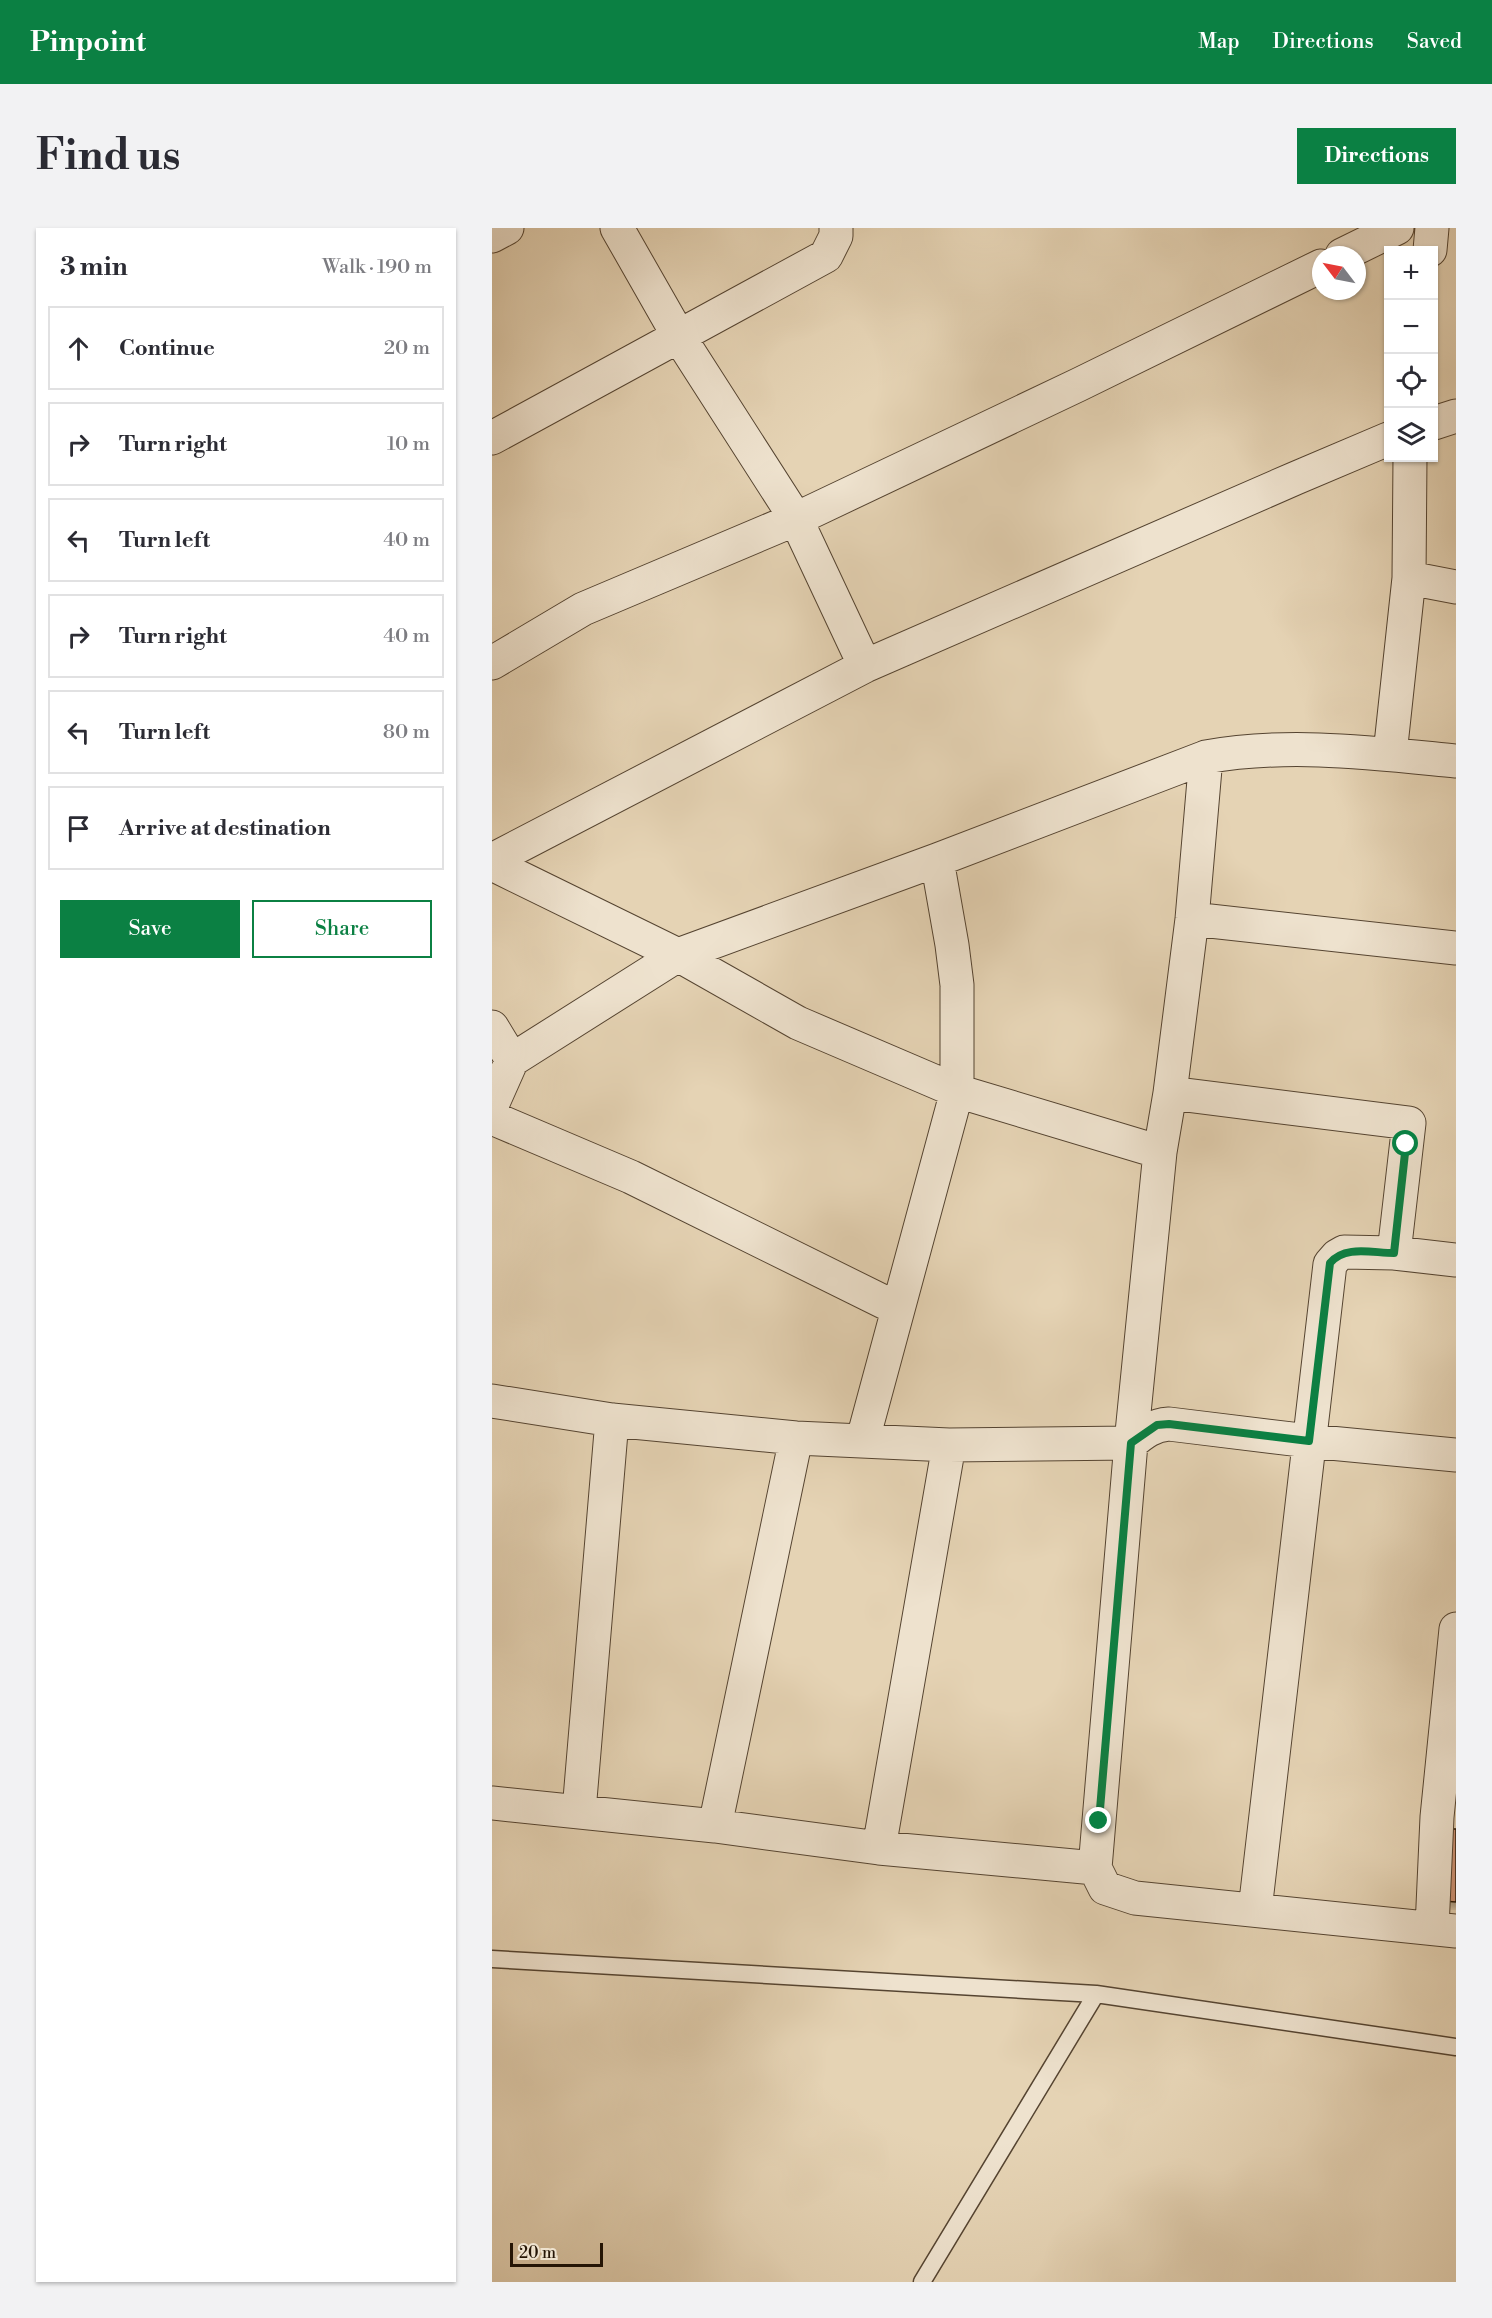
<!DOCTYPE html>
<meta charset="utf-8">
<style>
:root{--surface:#fff;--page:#f2f2f3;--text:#2b2b33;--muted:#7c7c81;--line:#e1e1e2;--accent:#0b8043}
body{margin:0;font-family:"Libre Bodoni",serif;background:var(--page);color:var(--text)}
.controls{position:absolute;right:18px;top:18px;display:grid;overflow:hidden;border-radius:0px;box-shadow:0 2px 4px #0004}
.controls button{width:54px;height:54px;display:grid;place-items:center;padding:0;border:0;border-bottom:2px solid var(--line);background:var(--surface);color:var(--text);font:30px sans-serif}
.compass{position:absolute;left:820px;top:18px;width:54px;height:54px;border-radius:50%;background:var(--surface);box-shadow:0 2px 4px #0004;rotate:302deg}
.scale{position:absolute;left:18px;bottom:15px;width:93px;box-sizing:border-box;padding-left:6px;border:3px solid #251505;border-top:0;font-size:16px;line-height:21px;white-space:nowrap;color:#251505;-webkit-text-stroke:4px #eee2ce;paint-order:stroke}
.stop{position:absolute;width:18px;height:18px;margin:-14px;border:4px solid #0b8043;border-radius:50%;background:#fff}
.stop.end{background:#0b8043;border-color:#fff;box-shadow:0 2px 6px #0008}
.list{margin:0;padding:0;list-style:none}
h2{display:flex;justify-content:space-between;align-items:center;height:78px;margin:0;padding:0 24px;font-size:26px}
h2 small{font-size:20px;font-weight:400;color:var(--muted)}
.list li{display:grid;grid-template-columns:39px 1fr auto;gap:18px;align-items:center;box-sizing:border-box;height:84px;margin:0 12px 12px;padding:0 12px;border:2px solid var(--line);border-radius:0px}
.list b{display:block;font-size:22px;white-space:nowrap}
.list em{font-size:20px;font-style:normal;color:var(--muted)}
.actions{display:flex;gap:12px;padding:18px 24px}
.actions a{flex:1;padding:14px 0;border:2px solid var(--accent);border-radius:0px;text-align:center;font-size:21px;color:var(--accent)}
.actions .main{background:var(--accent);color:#fff}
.icon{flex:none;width:33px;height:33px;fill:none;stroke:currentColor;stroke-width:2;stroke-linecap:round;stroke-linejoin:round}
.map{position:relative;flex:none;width:964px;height:2054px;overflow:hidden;border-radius:0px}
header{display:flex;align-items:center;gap:36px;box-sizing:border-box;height:84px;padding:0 30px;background:var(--accent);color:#fff}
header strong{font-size:28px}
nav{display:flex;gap:33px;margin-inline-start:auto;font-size:21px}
.intro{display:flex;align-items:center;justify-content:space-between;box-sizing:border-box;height:144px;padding:0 36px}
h1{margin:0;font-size:42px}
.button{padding:15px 27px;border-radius:0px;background:var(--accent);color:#fff;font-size:21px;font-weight:700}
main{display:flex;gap:36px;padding:0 36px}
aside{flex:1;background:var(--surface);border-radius:0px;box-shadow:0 2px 4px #0004}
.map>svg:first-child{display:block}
.building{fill:#cf9474;stroke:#251505;stroke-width:1.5;filter:url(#shadow)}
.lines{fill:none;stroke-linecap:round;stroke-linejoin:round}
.lane-casing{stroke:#554431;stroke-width:19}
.street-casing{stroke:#554431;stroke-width:35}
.lane{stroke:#eee2ce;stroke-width:16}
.street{stroke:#eee2ce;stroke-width:33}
.route{stroke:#0b8043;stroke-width:8}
</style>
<header>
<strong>Pinpoint</strong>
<nav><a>Map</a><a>Directions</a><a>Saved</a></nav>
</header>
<div class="intro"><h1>Find us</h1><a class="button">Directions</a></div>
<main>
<aside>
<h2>3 min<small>Walk · 190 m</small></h2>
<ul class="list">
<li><svg class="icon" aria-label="ahead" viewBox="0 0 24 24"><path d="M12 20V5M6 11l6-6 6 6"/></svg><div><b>Continue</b></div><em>20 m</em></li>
<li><svg class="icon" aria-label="right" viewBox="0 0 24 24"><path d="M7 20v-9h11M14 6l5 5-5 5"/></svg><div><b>Turn right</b></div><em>10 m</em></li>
<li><svg class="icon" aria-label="left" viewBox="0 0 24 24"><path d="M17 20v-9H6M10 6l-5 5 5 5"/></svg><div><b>Turn left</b></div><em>40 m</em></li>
<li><svg class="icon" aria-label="right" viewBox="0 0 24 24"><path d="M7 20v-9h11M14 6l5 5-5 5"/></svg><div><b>Turn right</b></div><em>40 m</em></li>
<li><svg class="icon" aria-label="left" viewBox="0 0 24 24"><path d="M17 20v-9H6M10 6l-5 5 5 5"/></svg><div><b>Turn left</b></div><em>80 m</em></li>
<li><svg class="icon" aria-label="arrive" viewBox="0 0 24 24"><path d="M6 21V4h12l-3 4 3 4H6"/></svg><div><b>Arrive at destination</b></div></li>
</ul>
<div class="actions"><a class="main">Save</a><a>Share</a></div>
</aside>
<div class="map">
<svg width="964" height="2054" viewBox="0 0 964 2054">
<defs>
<filter id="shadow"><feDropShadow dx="5.5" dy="5.5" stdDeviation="3" flood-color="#0004"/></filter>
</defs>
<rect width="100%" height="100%" fill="#e5d3b4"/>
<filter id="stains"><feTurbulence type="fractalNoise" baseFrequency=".00333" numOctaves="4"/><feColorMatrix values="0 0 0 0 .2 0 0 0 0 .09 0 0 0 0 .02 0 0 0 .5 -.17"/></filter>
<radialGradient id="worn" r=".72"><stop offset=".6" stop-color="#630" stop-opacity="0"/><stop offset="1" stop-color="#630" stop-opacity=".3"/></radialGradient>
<path class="building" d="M958,1601H964V1674L950,1673Z"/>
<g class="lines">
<g class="lane-casing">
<path id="lane" d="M0,1731L604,1766L964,1819
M430,2054L604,1766"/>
</g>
<g class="street-casing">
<path id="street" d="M125,0L186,107L304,291L373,438
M0,8L15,0
M938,22L940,0
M850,27L905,0
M942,195L964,188
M0,210L334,28L344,8V0
M917,350L964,359
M0,435L91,381L304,291L586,157L829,38
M898,526L917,350L918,230
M0,632L373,438L804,250L896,211
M0,636L186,727L306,795L465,863L668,924
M700,691L964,720
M0,799L20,832
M678,865L917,895L902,1025
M0,877L20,832L186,727L445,632L714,529C796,514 882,525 964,533
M0,890L139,949L406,1081
M0,1173L120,1192L304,1210L457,1217L639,1215C651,1205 661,1197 677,1196L817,1213L964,1227
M371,1211L465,863V757L460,717L445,632
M0,1575L223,1598L387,1620L603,1640L613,1660L643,1670L964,1703
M87,1583L120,1192
M223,1598L304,1210
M387,1620L457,1217
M603,1640L639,1215L668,924L678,865L700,691L714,529
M763,1682L838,1036L845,1028L852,1024L902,1025L964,1032
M940,1700L945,1589L964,1401"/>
</g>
<use href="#lane" class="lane"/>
<use href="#street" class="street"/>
</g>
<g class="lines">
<path class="route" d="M607,1593L639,1215L665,1197L677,1196L817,1213L838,1035C853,1017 880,1025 902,1025L914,916"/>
</g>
<rect width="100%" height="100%" filter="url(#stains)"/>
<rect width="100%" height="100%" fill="url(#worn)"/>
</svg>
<div class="controls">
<button>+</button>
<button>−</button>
<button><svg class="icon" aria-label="locate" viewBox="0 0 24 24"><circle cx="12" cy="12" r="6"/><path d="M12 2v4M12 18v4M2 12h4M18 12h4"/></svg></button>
<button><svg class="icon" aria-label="layers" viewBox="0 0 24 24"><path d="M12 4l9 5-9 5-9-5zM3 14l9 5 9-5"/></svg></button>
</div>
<svg class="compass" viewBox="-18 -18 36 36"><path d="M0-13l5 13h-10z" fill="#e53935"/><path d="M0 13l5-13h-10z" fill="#7c7c81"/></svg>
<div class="scale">20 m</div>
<div class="stop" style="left:914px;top:916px"></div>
<div class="stop end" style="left:607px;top:1593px"></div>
</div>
</main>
